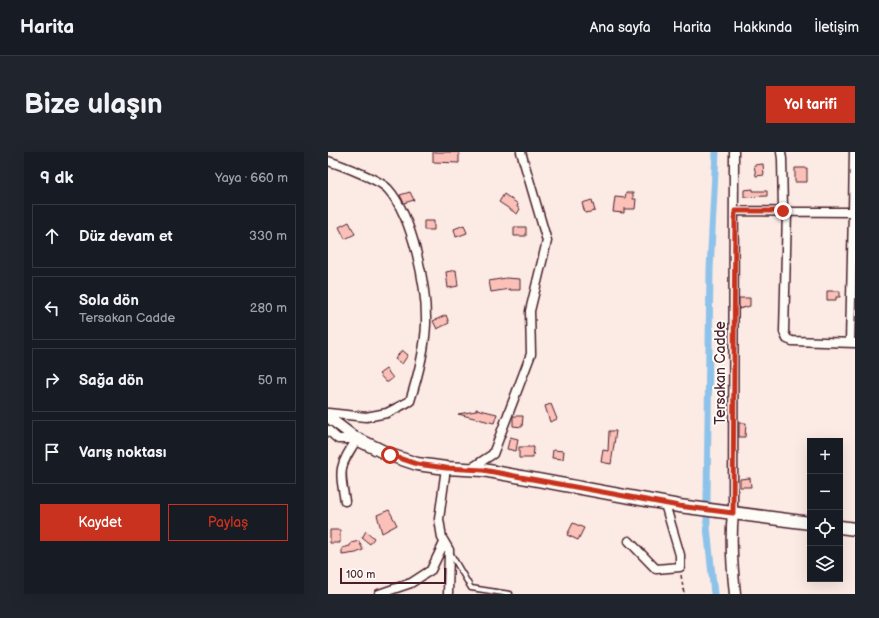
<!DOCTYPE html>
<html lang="tr">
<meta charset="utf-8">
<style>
:root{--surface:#171b24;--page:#20242c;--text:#f1f3f6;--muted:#9ea1a6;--line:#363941;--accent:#c8321e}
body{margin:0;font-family:"Balsamiq Sans",sans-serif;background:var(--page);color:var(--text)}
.controls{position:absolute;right:12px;bottom:12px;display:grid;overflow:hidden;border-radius:0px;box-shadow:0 4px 16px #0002}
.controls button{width:36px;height:36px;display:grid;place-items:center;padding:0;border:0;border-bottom:1px solid var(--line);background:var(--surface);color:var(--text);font:20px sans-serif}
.scale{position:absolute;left:12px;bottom:10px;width:106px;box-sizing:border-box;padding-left:4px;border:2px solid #4a1f2b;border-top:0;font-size:11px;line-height:14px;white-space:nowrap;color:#4a1f2b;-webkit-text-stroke:3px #fdfcf7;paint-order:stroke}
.stop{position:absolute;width:12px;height:12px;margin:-9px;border:3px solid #c8321e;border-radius:50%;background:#fff}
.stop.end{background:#c8321e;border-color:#fff;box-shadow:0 1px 4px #0008}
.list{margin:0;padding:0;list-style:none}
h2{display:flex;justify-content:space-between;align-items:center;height:52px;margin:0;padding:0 16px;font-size:17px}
h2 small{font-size:13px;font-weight:400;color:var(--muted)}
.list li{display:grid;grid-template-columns:26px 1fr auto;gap:12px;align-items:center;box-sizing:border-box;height:64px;margin:0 8px 8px;padding:0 8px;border:1px solid var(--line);border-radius:0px}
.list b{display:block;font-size:15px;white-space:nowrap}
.list p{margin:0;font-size:13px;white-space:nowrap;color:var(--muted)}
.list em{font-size:13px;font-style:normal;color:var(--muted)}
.actions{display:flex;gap:8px;padding:12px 16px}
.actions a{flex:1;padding:9px 0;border:1px solid var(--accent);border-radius:0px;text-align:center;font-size:14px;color:var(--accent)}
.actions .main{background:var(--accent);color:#fff}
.icon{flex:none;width:22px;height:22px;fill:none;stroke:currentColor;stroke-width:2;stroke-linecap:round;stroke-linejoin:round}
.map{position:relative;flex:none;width:527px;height:442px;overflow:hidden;border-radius:0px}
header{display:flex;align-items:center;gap:24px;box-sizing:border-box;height:56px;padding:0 20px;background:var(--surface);border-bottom:1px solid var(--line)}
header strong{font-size:19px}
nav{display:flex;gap:22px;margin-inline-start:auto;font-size:14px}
.intro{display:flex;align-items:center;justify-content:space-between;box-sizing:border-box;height:96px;padding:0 24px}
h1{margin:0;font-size:28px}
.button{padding:10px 18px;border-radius:0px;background:var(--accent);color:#fff;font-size:14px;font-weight:700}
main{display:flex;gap:24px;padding:0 24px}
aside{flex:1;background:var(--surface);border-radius:0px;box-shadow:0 4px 16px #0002}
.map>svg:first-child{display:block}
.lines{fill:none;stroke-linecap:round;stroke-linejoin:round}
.canal{stroke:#8dc3ea;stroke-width:7}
.building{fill:#fbc0b8;stroke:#4a1f2b}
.service-casing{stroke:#4a1f2b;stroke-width:7}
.minor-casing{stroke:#4a1f2b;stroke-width:11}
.tertiary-casing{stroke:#4a1f2b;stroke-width:13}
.secondary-casing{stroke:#4a1f2b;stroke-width:15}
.path{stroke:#4a1f2b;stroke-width:1.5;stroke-dasharray:4 3;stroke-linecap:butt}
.service{stroke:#fdfcf7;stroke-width:4}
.minor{stroke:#fdfcf7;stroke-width:8}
.tertiary{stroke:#fdfcf7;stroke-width:10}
.secondary{stroke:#fdfcf7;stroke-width:12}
.route{stroke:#c8321e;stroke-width:5}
.labels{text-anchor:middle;stroke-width:4;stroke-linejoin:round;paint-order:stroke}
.street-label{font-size:14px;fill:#4a1f2b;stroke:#fdfcf7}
</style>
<header>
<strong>Harita</strong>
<nav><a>Ana sayfa</a><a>Harita</a><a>Hakkında</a><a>İletişim</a></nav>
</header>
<div class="intro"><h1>Bize ulaşın</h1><a class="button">Yol tarifi</a></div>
<main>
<aside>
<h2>9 dk<small>Yaya · 660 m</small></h2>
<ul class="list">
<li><svg class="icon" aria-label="ahead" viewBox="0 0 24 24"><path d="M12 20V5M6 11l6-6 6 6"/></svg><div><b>Düz devam et</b></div><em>330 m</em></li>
<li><svg class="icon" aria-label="left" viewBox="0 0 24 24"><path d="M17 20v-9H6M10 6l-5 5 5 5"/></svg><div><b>Sola dön</b><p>Tersakan Cadde</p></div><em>280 m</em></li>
<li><svg class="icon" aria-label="right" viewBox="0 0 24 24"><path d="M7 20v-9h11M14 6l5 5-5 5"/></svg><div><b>Sağa dön</b></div><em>50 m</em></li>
<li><svg class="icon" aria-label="arrive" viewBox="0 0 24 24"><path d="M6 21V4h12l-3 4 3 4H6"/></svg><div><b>Varış noktası</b></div></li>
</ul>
<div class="actions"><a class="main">Kaydet</a><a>Paylaş</a></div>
</aside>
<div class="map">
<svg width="527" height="442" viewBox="0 0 527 442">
<rect width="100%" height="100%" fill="#fceae4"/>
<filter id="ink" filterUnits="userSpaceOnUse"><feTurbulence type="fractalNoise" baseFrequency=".025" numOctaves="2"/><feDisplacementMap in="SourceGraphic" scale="8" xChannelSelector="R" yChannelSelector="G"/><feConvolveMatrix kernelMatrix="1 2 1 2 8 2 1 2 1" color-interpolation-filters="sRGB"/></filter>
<g filter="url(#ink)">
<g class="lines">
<path class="canal" d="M386,442L379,375V344L382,118L388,0"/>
</g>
<path class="building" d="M105,0H131V11L105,10Z
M435,12L436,23L428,24L426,13Z
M467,16H479V30H467Z
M425,37V39H439V44L416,45V38Z
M82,40L86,48L76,51L72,43Z
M298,41H305V47H308L307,57H296V61L285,60L287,45L297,46Z
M176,42L190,52L189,55L192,57L189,62L171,50Z
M264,48L267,59L257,61L254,51Z
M96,69H106V78H96Z
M21,70L27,82L17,87L11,75Z
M136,73L139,81L128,85L126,77Z
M186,75H198V84H186Z
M128,118L130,134L120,136L118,120Z
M178,126L192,127V138H182V137L163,140L161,129Z
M499,139H512V145H508V148H499Z
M411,146H422V154L411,157Z
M118,163L121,171L109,177L105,169Z
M74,198L80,203L74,212L67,207Z
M58,217L65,226L60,230H58L51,222Z
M223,252L229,267L222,270L217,254Z
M148,257L169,262L166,271L130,262L148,259Z
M185,264H195L194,275L185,274Z
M411,271H418L417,285H411Z
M281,279H288L283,312L273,310L275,298L280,299Z
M182,285L190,287L188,299L179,297Z
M191,295H206L205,306H191Z
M225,298L236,299L235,307L224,306Z
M422,326L423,335H412V327Z
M61,358L69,373L54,381L49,363Z
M245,371L256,376L250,388L239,383Z
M2,378H12V391H2Z
M38,379L46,386L42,392L34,386Z
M31,389L35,398L28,401L14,403V396L22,394L23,391Z"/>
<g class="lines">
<g class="service-casing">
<path id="service" d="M123,402L143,436L182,442"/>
</g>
<g class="minor-casing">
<path id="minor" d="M453,0L454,7L455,59
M0,9C13,13 52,28 60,37C85,65 99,136 98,172C97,199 90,224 82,249L59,261L38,265L0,261
M407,59L525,60L526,0
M459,59L456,180L459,187L464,189L527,191
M522,191L525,60H527
M0,278L10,287H29
M118,316L111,367L114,386L121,398L120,442
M142,317L165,302L203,202L202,159L219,89L193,0
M17,349C11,316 11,315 29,287
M405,361L406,0
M301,389L328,417L352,415V403L337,352
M51,442L83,431L103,418L116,391"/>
</g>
<g class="tertiary-casing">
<path id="tertiary" d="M0,265L29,287
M405,361C402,388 404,414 407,442"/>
</g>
<g class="secondary-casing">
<path id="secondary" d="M29,287L62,303L89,312L118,316L155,318L351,354L482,371
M512,375L527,377"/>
</g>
<path class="path" d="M353,423L356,442"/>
<use href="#service" class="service"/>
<use href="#minor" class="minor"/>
<use href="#tertiary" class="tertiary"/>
<use href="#secondary" class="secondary"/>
</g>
</g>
<g class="lines" filter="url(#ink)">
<path class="route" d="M62,303L89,312L118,316L155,318L351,354L405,361L407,59H455"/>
</g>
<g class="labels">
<g class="street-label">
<text transform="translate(392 221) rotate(-90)" y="5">Tersakan Cadde</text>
</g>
</g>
</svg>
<div class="controls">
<button>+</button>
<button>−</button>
<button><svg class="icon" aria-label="locate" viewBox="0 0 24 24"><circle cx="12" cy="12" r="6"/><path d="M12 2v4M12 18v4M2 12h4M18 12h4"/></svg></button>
<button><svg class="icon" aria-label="layers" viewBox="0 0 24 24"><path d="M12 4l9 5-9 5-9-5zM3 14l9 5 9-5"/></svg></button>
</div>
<div class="scale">100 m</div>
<div class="stop" style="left:62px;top:303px"></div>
<div class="stop end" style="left:455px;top:59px"></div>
</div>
</main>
